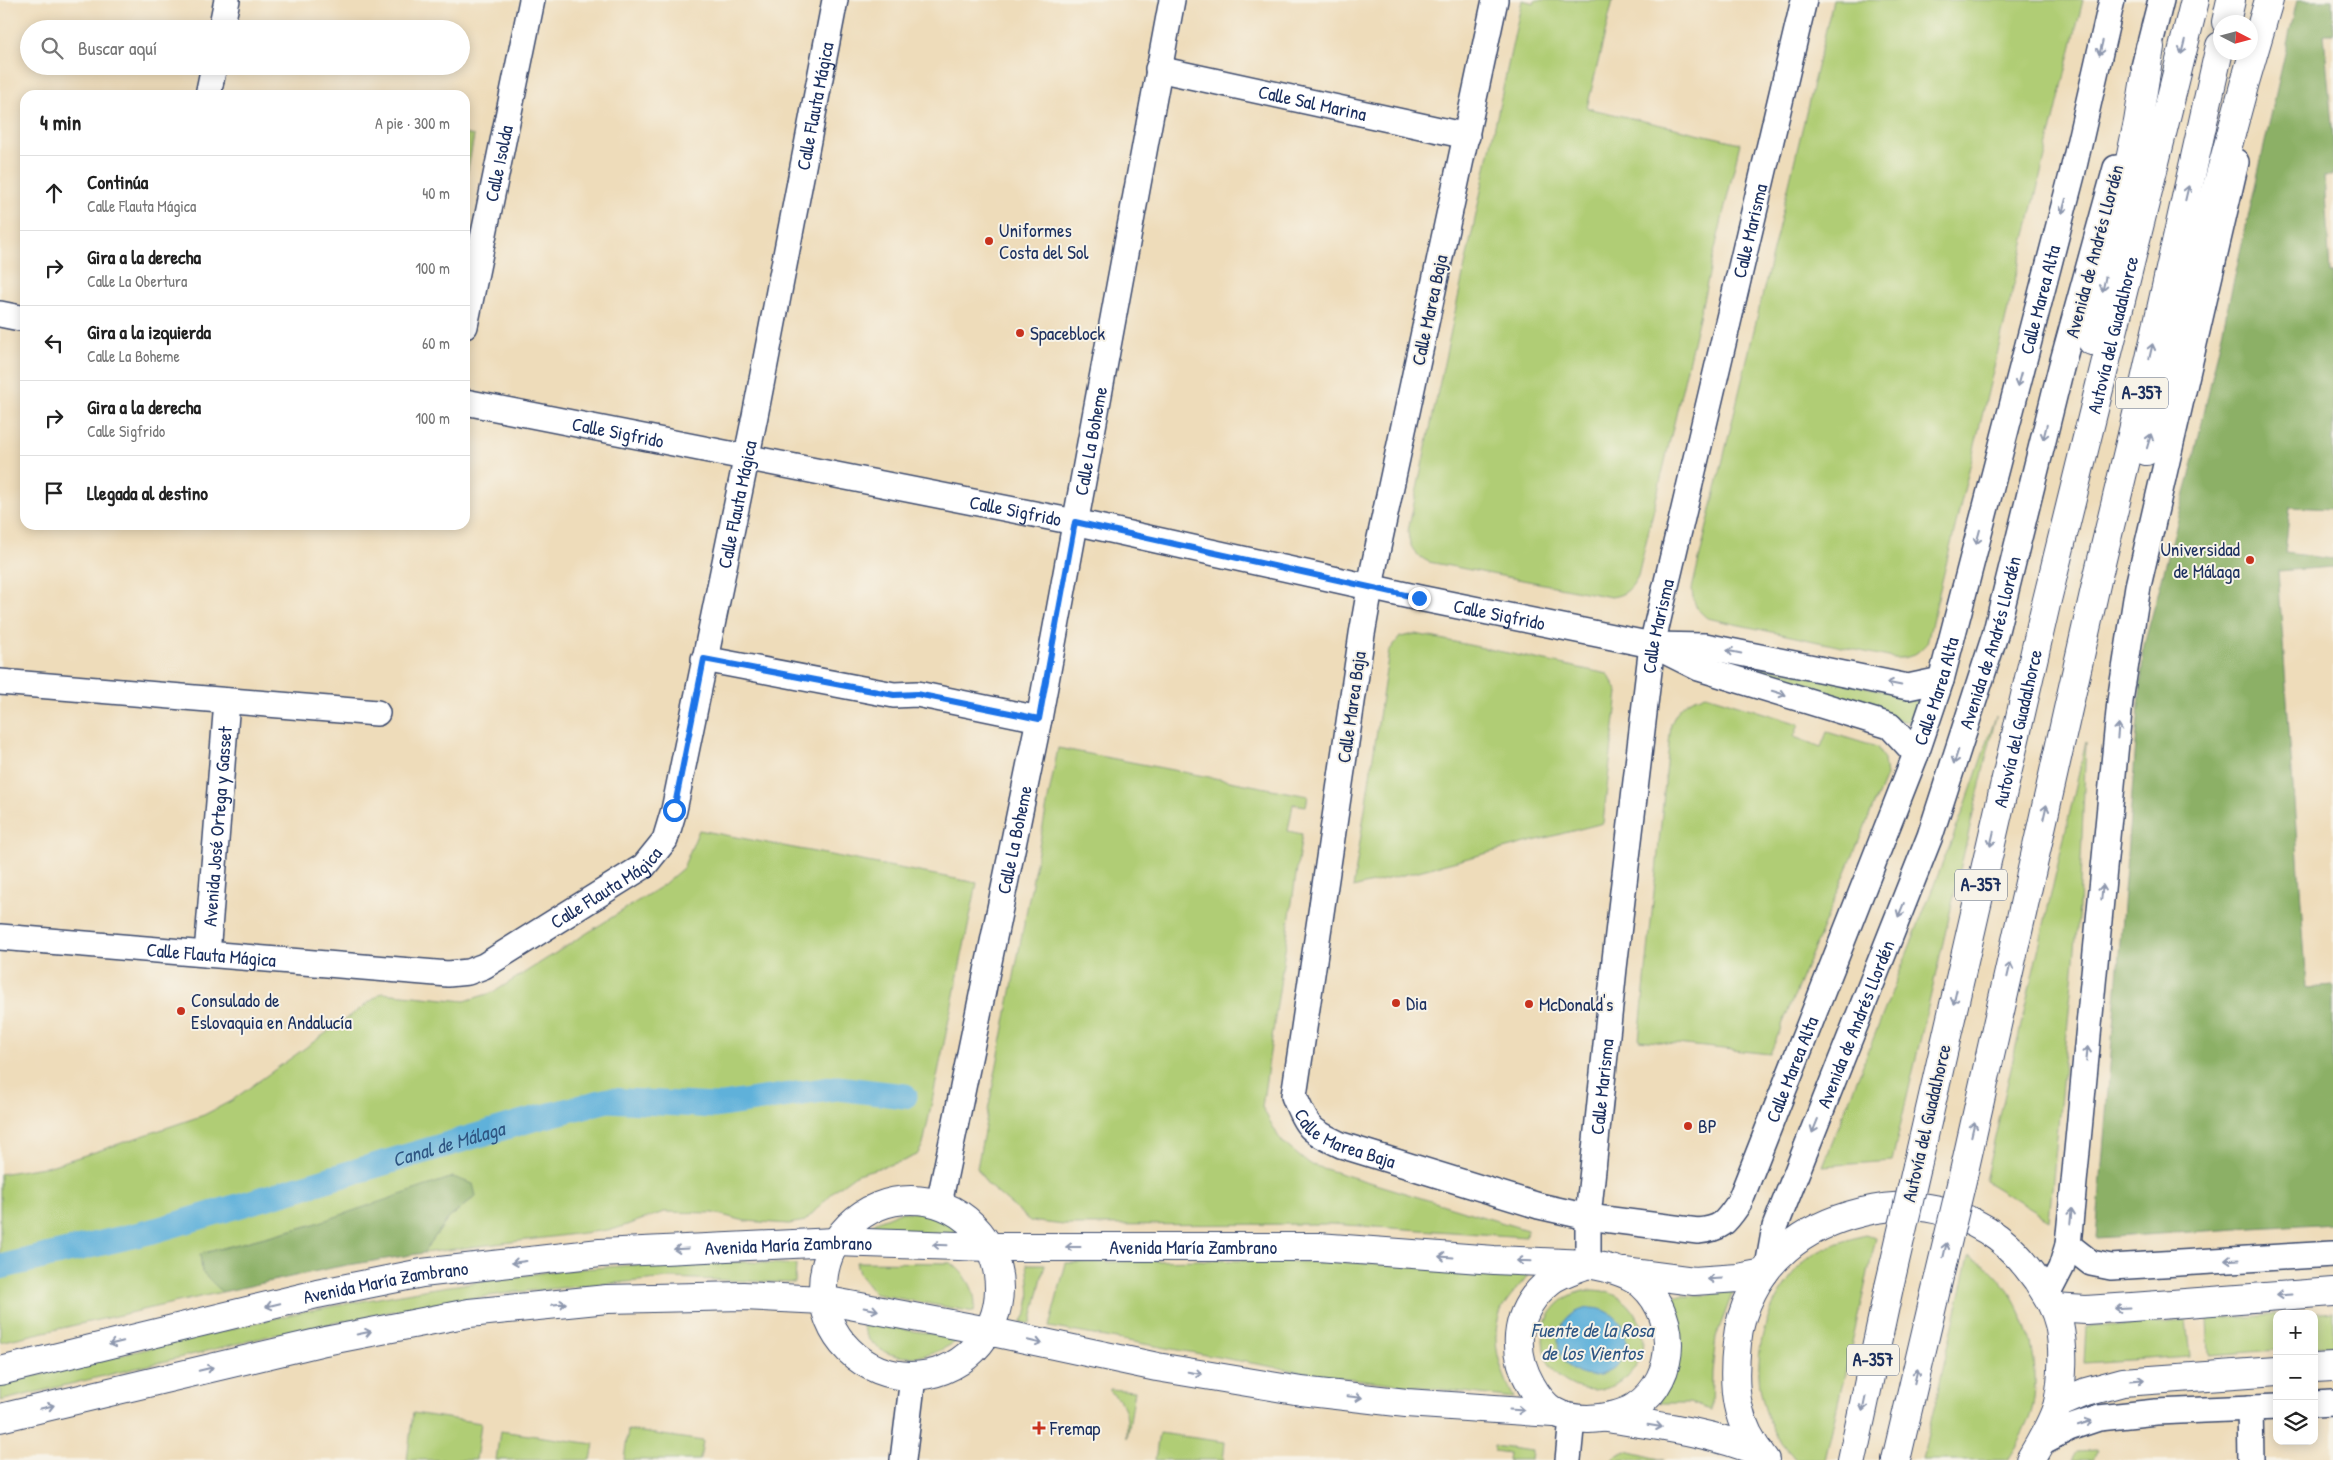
<!DOCTYPE html>
<html lang="es">
<meta charset="utf-8">
<style>
:root{--surface:#fff;--page:#f6f6f6;--text:#222;--muted:#767676;--line:#e0e0e0}
body{margin:0;font-family:"Patrick Hand",sans-serif;background:var(--page);color:var(--text)}
.controls{position:absolute;right:15px;bottom:15px;display:grid;overflow:hidden;border-radius:10px;box-shadow:0 2px 12px #0003}
.controls button{width:45px;height:45px;display:grid;place-items:center;padding:0;border:0;border-bottom:1px solid var(--line);background:var(--surface);color:var(--text);font:25px sans-serif}
.compass{position:absolute;left:2213px;top:15px;width:45px;height:45px;border-radius:50%;background:var(--surface);box-shadow:0 2px 12px #0003;rotate:96deg}
.stop{position:absolute;width:15px;height:15px;margin:-11px;border:4px solid #1a73e8;border-radius:50%;background:#fff}
.stop.end{background:#1a73e8;border-color:#fff;box-shadow:0 1px 5px #0008}
.list{margin:0;padding:0;list-style:none}
h2{display:flex;justify-content:space-between;align-items:center;height:65px;margin:0;padding:0 20px;font-size:21px}
h2 small{font-size:16px;font-weight:400;color:var(--muted)}
.list li{display:grid;grid-template-columns:32px 1fr auto;gap:15px;align-items:center;box-sizing:border-box;height:75px;padding:0 20px;border-top:1px solid var(--line)}
.list b{display:block;font-size:19px;white-space:nowrap}
.list p{margin:0;font-size:16px;white-space:nowrap;color:var(--muted)}
.list em{font-size:16px;font-style:normal;color:var(--muted)}
.icon{flex:none;width:28px;height:28px;fill:none;stroke:currentColor;stroke-width:2;stroke-linecap:round;stroke-linejoin:round}
.map{position:relative;flex:none;width:2333px;height:1460px;overflow:hidden}
.search{position:absolute;background:var(--surface);box-shadow:0 2px 12px #0003;left:20px;top:20px;width:450px;height:55px;display:flex;align-items:center;gap:12px;box-sizing:border-box;padding:0 18px;border-radius:28px;color:var(--muted);font-size:19px}
.panel{position:absolute;background:var(--surface);box-shadow:0 2px 12px #0003;left:20px;top:90px;width:450px;height:440px;border-radius:15px}
.map>svg:first-child{display:block}
.green{fill:#b0cd74;stroke:#667e69}
.forest{fill:#8cb066;stroke:#547062}
.water{fill:#5fb1da;stroke:#3d709c}
.lines{fill:none;stroke-linecap:round;stroke-linejoin:round}
.canal{stroke:#5fb1da;stroke-width:25}
.street-casing{stroke:#3b496c;stroke-width:28}
.primary-casing{stroke:#3b496c;stroke-width:30}
.highway-casing{stroke:#3b496c;stroke-width:30}
.street{stroke:#fff;stroke-width:25}
.primary{stroke:#fff;stroke-width:28}
.highway{stroke:#fff;stroke-width:28}
.highway-bridge-casing{stroke:#3b496c;stroke-width:30;stroke-linecap:butt}
.highway-bridge{stroke:#fff;stroke-width:28}
.oneway{stroke:#8d97ae}
.route{stroke:#1a73e8;stroke-width:6}
.poi-dot{fill:#c8321e;stroke:#f7f3e8;stroke-width:2}
.labels{text-anchor:middle;stroke-width:4;stroke-linejoin:round;paint-order:stroke}
.shield{fill:#f7f3e8;stroke:#5d6a87;stroke-width:1}
.shield-label{font-size:18px;font-weight:bold;fill:#1b2f5e}
.street-label{font-size:19px;fill:#1b2f5e;stroke:#f7f3e8}
.poi-label{font-size:19px;fill:#1b2f5e;stroke:#f7f3e8;text-anchor:start}
.water-label{font-size:20px;font-style:italic;fill:#2f5683;stroke:#f7f3e8}
</style>
<div class="map">
<svg width="2333" height="1460" viewBox="0 0 2333 1460">
<rect width="100%" height="100%" fill="#f7f3e8"/>
<filter id="ink" filterUnits="userSpaceOnUse"><feTurbulence type="fractalNoise" baseFrequency=".02" numOctaves="2"/><feDisplacementMap in="SourceGraphic" scale="10" xChannelSelector="R" yChannelSelector="G"/><feConvolveMatrix kernelMatrix="1 2 1 2 8 2 1 2 1" color-interpolation-filters="sRGB"/></filter>
<filter id="wash" filterUnits="userSpaceOnUse"><feTurbulence type="fractalNoise" baseFrequency=".0096" numOctaves="4" result="noise"/><feDisplacementMap in="SourceGraphic" scale="20" xChannelSelector="R" yChannelSelector="G"/><feGaussianBlur stdDeviation="1.12" result="paint"/><feColorMatrix in="noise" values="0 0 0 0 0 0 0 0 0 0 0 0 0 0 0 0 0 1.4 0 .05"/><feComposite in="paint" operator="in"/></filter>
<g filter="url(#wash)">
<rect width="100%" height="100%" fill="#eedcba"/>
<path class="green" d="M1522,0L1534,3L1535,0H1613L1587,108L1740,143L1638,576C1631,589 1626,595 1611,597L1429,562C1415,555 1409,548 1408,531Z
M1833,0H2083L1927,643C1916,655 1910,659 1893,658L1707,618C1696,609 1693,603 1692,589Z
M465,134L474,136L465,185Z
M1416,634L1608,674L1618,692L1603,823L1353,888L1389,651L1400,637Z
M1711,656L1916,697C1921,707 1919,713 1913,721H1903L1713,662Z
M1706,695L1799,724L1794,737L1821,747L1827,732L1877,747L1884,760L1886,776L1770,1054L1639,1040L1671,724C1679,706 1687,699 1706,695Z
M1996,716L1892,1161L1823,1166L1964,809Z
M2086,742L2079,907L2049,1220L1985,1181Z
M1058,748L1308,796L1306,806L1293,804L1288,831L1302,834L1262,1107L1281,1141L1309,1164L1527,1230L1526,1237L1331,1224L1064,1225L1030,1221L988,1185L977,1168Z
M699,830L977,883L923,1145L917,1155L903,1161L857,1174L835,1190L805,1221L789,1224L745,1221L714,1213L664,1212L615,1229L423,1253L448,1219L476,1196L311,1225L201,1254L202,1272L222,1292L0,1342V1174L50,1166L98,1151L204,1115L231,1101L382,993L465,1001L494,992L663,885L683,868Z
M900,1212H922L951,1222L961,1234L861,1236L876,1222Z
M1865,1235L1876,1238L1825,1460H1796C1790,1452 1782,1445 1777,1436C1751,1392 1754,1337 1779,1294C1789,1279 1801,1261 1818,1252C1832,1244 1849,1240 1865,1235Z
M1969,1256C1977,1261 1988,1266 1994,1273C2026,1306 2041,1359 2033,1405C2029,1425 2018,1443 2007,1460H1922Z
M1199,1260L1364,1263L1528,1275C1520,1286 1508,1297 1502,1309C1488,1339 1501,1371 1514,1398L1313,1374L1049,1327L1066,1263Z
M674,1262H751L796,1265L795,1283L670,1278L517,1292L414,1307L269,1336L0,1401V1384L301,1312L429,1289L554,1271Z
M856,1262L951,1263C967,1275 978,1292 974,1312L875,1294L859,1274Z
M1027,1264H1045L1031,1324L1021,1322C1034,1307 1029,1282 1027,1264Z
M1734,1289L1716,1337L1712,1372L1711,1410L1689,1403H1659L1678,1327L1670,1296H1703Z
M1543 1340a50 50 0 1 1 100 0a50 50 0 1 1-100 0Z
M2333,1311V1346L2314,1347V1314H2295Z
M2277,1315V1350L2209,1355L2207,1319Z
M2186,1321L2190,1356L2084,1363L2086,1327Z
M861,1323L960,1338C936,1358 895,1367 870,1341C866,1337 864,1328 861,1323Z
M1110,1389L1135,1391L1127,1438C1127,1416 1129,1406 1110,1392Z
M413,1413L481,1423L476,1460H407Z
M628,1430L703,1441L700,1460H624Z
M500,1431L594,1444L591,1460H496Z
M1159,1433L1225,1442L1223,1460H1155Z
M1494,1446L1532,1451L1531,1460H1508L1509,1453L1494,1451Z
M2098,1450L2093,1460H2072L2077,1451Z
M1626,1451L1664,1460H1612L1615,1456Z"/>
<path class="forest" d="M2297,0H2332L2333,34H2324L2333,137V175L2324,176L2330,273H2333V509L2290,507L2285,553L2333,559V567L2278,571L2307,988L2333,986V1223L2096,1238L2144,645L2190,475Z
M453,1177L473,1184L476,1196L448,1219L423,1253L336,1267L222,1292L202,1272L200,1254L311,1225Z"/>
<path class="water" d="M1558 1342a34 34 0 1 1 68 0a34 34 0 1 1-68 0Z"/>
<g class="lines">
<path class="canal" id="s1" d="M0,1267L153,1231L530,1120L608,1100L715,1106L837,1088L905,1096"/>
</g>
</g>
<g filter="url(#ink)">
<g class="lines">
<g class="street-casing">
<g id="street">
<path id="s2" d="M1495,0L1374,566L1362,634L1294,1096C1308,1129 1309,1130 1341,1145L1539,1206L1588,1217L1698,1231C1722,1229 1726,1222 1739,1203L1916,754L1941,680L2072,175L2112,0"/>
<path d="M221,29L227,0"/>
<path d="M2144,67L2161,0"/>
<path id="s3" d="M1158,69L1467,136"/>
<path d="M208,95L214,66"/>
<path d="M0,314L25,319"/>
<path id="s4" d="M465,326L532,0"/>
<path id="s5" d="M465,402L1075,522L1419,598L1652,645L1705,646L1908,687L1941,680"/>
<path d="M1659,648L1699,668L1890,726L1916,754"/>
<path d="M704,659L894,695L917,694L1039,719"/>
<path d="M0,682L377,713"/>
<path id="s6" d="M0,937L448,974L468,972L484,966L644,866L665,840L674,810L755,416L835,0"/>
<path id="s7" d="M207,954L227,701"/>
<path id="s8" d="M939,1204L1039,719L1172,0"/>
<path d="M2068,1245L2091,1263L2111,1267L2333,1254"/>
<path id="s9" d="M1588,1264V1217L1614,968L1652,645L1804,0"/>
<path id="s10" d="M1768,1267L1775,1227L1930,836L1995,635L2061,368L2116,168"/>
<path d="M2047,1295L2061,1268L2068,1245L2120,701L2138,586L2236,162"/>
<path d="M2314,1404L2333,1403"/>
<path d="M2250,1408L2251,1460"/>
<path d="M2040,1443L2069,1428L2099,1418L2156,1412L2277,1407"/>
<path d="M903,1460L913,1377"/>
<path d="M1568,1460L1572,1419"/>
</g>
</g>
<g class="primary-casing">
<g id="primary">
<circle cx="911" cy="1288" r="88"/>
<path d="M1588,1264C1603,1267 1621,1270 1635,1279C1678,1309 1680,1377 1635,1407C1621,1416 1604,1418 1588,1419C1559,1419 1545,1410 1531,1385C1510,1348 1516,1308 1550,1281C1560,1273 1576,1269 1588,1264Z"/>
<path d="M1624,1272L1694,1281L1738,1278L1764,1273"/>
<path d="M2054,1308L2086,1310L2132,1307L2333,1292"/>
<path d="M2314,1368L2333,1367"/>
<path id="s11" d="M0,1371L317,1294L422,1273L600,1253L835,1242L989,1247H1318L1494,1260L1588,1264"/>
<path d="M2058,1404L2086,1392L2123,1382L2277,1371"/>
<path d="M0,1418L325,1341L469,1313L607,1299L743,1296L823,1300L988,1331L1157,1367L1301,1391L1406,1403L1553,1413"/>
<path d="M1607,1418C1659,1426 1710,1432 1759,1452"/>
<path d="M1765,1460C1735,1423 1732,1389 1737,1343C1740,1308 1759,1272 1786,1249C1824,1216 1897,1196 1946,1212C1987,1224 2013,1246 2037,1280C2046,1294 2055,1307 2059,1324C2064,1348 2063,1378 2058,1403C2053,1422 2040,1443 2030,1460"/>
</g>
</g>
<g class="highway-casing">
<g id="highway">
<path d="M2226,22L2231,0"/>
<path d="M2092,341L2138,122L2150,47"/>
<path d="M2146,451L2245,82L2269,0"/>
<path id="s12" d="M1917,1166L2046,604L2195,0"/>
<path d="M1963,1176L2097,580L2144,385L2220,46"/>
<path d="M1852,1460L1889,1287"/>
<path d="M1896,1460L1934,1298"/>
</g>
</g>
<use href="#street" class="street"/>
<use href="#primary" class="primary"/>
<use href="#highway" class="highway"/>
<g class="highway-bridge-casing">
<path id="highway-bridge" d="M1889,1287L1917,1166
M1934,1298L1963,1176"/>
</g>
<use href="#highway-bridge" class="highway-bridge"/>
</g>
<defs><path id="oneway-shaft" d="M-6 0H5M1.5-3L5.5 0L1.5 3" fill="none" stroke-width="1.6" stroke-linecap="round" stroke-linejoin="round" transform="scale(1.25)"/></defs>
<g class="oneway">
<use href="#oneway-shaft" transform="translate(2183 47) rotate(104)"/>
<use href="#oneway-shaft" transform="translate(2101 48) rotate(103)"/>
<use href="#oneway-shaft" transform="translate(2187 193) rotate(-77)"/>
<use href="#oneway-shaft" transform="translate(2064 206) rotate(105)"/>
<use href="#oneway-shaft" transform="translate(2104 284) rotate(102)"/>
<use href="#oneway-shaft" transform="translate(2151 351) rotate(-77)"/>
<use href="#oneway-shaft" transform="translate(2019 380) rotate(105)"/>
<use href="#oneway-shaft" transform="translate(2045 432) rotate(104)"/>
<use href="#oneway-shaft" transform="translate(2149 441) rotate(-74)"/>
<use href="#oneway-shaft" transform="translate(1978 537) rotate(105)"/>
<use href="#oneway-shaft" transform="translate(1734 652) rotate(-169)"/>
<use href="#oneway-shaft" transform="translate(1894 684) rotate(-169)"/>
<use href="#oneway-shaft" transform="translate(1779 693) rotate(17)"/>
<use href="#oneway-shaft" transform="translate(2118 731) rotate(-85)"/>
<use href="#oneway-shaft" transform="translate(1956 757) rotate(108)"/>
<use href="#oneway-shaft" transform="translate(2045 812) rotate(-77)"/>
<use href="#oneway-shaft" transform="translate(1992 839) rotate(103)"/>
<use href="#oneway-shaft" transform="translate(2102 892) rotate(-85)"/>
<use href="#oneway-shaft" transform="translate(1901 910) rotate(112)"/>
<use href="#oneway-shaft" transform="translate(2009 970) rotate(-77)"/>
<use href="#oneway-shaft" transform="translate(1955 997) rotate(103)"/>
<use href="#oneway-shaft" transform="translate(2087 1054) rotate(-85)"/>
<use href="#oneway-shaft" transform="translate(1815 1126) rotate(112)"/>
<use href="#oneway-shaft" transform="translate(1973 1129) rotate(-77)"/>
<use href="#oneway-shaft" transform="translate(2071 1216) rotate(-85)"/>
<use href="#oneway-shaft" transform="translate(940 1245) rotate(-178)"/>
<use href="#oneway-shaft" transform="translate(1073 1247) rotate(-180)"/>
<use href="#oneway-shaft" transform="translate(681 1249) rotate(177)"/>
<use href="#oneway-shaft" transform="translate(1945 1250) rotate(-77)"/>
<use href="#oneway-shaft" transform="translate(1446 1257) rotate(-176)"/>
<use href="#oneway-shaft" transform="translate(2232 1260) rotate(177)"/>
<use href="#oneway-shaft" transform="translate(1524 1261) rotate(-178)"/>
<use href="#oneway-shaft" transform="translate(519 1262) rotate(173)"/>
<use href="#oneway-shaft" transform="translate(1715 1279) rotate(177)"/>
<use href="#oneway-shaft" transform="translate(2284 1295) rotate(176)"/>
<use href="#oneway-shaft" transform="translate(559 1304) rotate(-6)"/>
<use href="#oneway-shaft" transform="translate(273 1305) rotate(166)"/>
<use href="#oneway-shaft" transform="translate(2122 1308) rotate(177)"/>
<use href="#oneway-shaft" transform="translate(871 1309) rotate(11)"/>
<use href="#oneway-shaft" transform="translate(364 1333) rotate(-11)"/>
<use href="#oneway-shaft" transform="translate(1035 1342) rotate(13)"/>
<use href="#oneway-shaft" transform="translate(116 1343) rotate(166)"/>
<use href="#oneway-shaft" transform="translate(206 1369) rotate(-13)"/>
<use href="#oneway-shaft" transform="translate(1195 1373) rotate(10)"/>
<use href="#oneway-shaft" transform="translate(1916 1376) rotate(-77)"/>
<use href="#oneway-shaft" transform="translate(2137 1380) rotate(-4)"/>
<use href="#oneway-shaft" transform="translate(1355 1397) rotate(6)"/>
<use href="#oneway-shaft" transform="translate(1864 1404) rotate(102)"/>
<use href="#oneway-shaft" transform="translate(47 1407) rotate(-13)"/>
<use href="#oneway-shaft" transform="translate(1517 1410) rotate(4)"/>
<use href="#oneway-shaft" transform="translate(2085 1423) rotate(-18)"/>
<use href="#oneway-shaft" transform="translate(1655 1426) rotate(9)"/>
</g>
</g>
<g class="lines" filter="url(#ink)">
<path class="route" d="M674,810L704,659L894,695L917,694L1039,719L1075,522L1419,598"/>
</g>
<g class="poi-dot">
<circle cx="989" cy="241" r="5"/>
<circle cx="1020" cy="333" r="5"/>
<circle cx="2250" cy="560" r="5"/>
<circle cx="1396" cy="1003" r="5"/>
<circle cx="1529" cy="1004" r="5"/>
<circle cx="181" cy="1011" r="5"/>
<circle cx="1688" cy="1126" r="5"/>
<path d="M1036.5 1420.5h5v5h5v5h-5v5h-5v-5h-5v-5h5z"/>
</g>
<g class="labels">
<g class="shield">
<rect x="2116" y="377.5" width="52" height="31" rx="4"/>
<rect x="1955" y="869.5" width="52" height="31" rx="4"/>
<rect x="1847" y="1344.5" width="52" height="31" rx="4"/>
</g>
<g class="shield-label">
<text x="2142" y="399">A-357</text>
<text x="1981" y="891">A-357</text>
<text x="1873" y="1366">A-357</text>
</g>
<g class="street-label">
<text dy="7" stroke="none"><textPath href="#s3" startOffset="158">Calle Sal Marina</textPath></text>
<text dy="7" stroke="none"><textPath href="#s6" startOffset="1458">Calle Flauta Mágica</textPath></text>
<text dy="7" stroke="none"><textPath href="#s4" startOffset="166">Calle Isolda</textPath></text>
<text dy="7" stroke="none"><textPath href="#s9" startOffset="1048">Calle Marisma</textPath></text>
<text transform="translate(2094 251) rotate(-75)" y="7">Avenida de Andrés Llordén</text>
<text dy="7" stroke="none"><textPath href="#s2" startOffset="2560">Calle Marea Alta</textPath></text>
<text transform="translate(1429 310) rotate(-78)" y="7">Calle Marea Baja</text>
<text dy="7" stroke="none"><textPath href="#s12" startOffset="854">Autovía del Guadalhorce</textPath></text>
<text dy="7" stroke="none"><textPath href="#s5" startOffset="156">Calle Sigfrido</textPath></text>
<text dy="7" stroke="none"><textPath href="#s8" startOffset="778">Calle La Boheme</textPath></text>
<text dy="7" stroke="none"><textPath href="#s6" startOffset="1052">Calle Flauta Mágica</textPath></text>
<text dy="7" stroke="none"><textPath href="#s5" startOffset="561">Calle Sigfrido</textPath></text>
<text dy="7" stroke="none"><textPath href="#s5" startOffset="1056">Calle Sigfrido</textPath></text>
<text dy="7" stroke="none"><textPath href="#s9" startOffset="642">Calle Marisma</textPath></text>
<text dy="7" stroke="none"><textPath href="#s10" startOffset="664">Avenida de Andrés Llordén</textPath></text>
<text dy="7" stroke="none"><textPath href="#s2" startOffset="2155">Calle Marea Alta</textPath></text>
<text transform="translate(1351 707) rotate(-82)" y="7">Calle Marea Baja</text>
<text dy="7" stroke="none"><textPath href="#s12" startOffset="449">Autovía del Guadalhorce</textPath></text>
<text dy="7" stroke="none"><textPath href="#s7" startOffset="128">Avenida José Ortega y Gasset</textPath></text>
<text dy="7" stroke="none"><textPath href="#s8" startOffset="372">Calle La Boheme</textPath></text>
<text dy="7" stroke="none"><textPath href="#s6" startOffset="632">Calle Flauta Mágica</textPath></text>
<text dy="7" stroke="none"><textPath href="#s6" startOffset="212">Calle Flauta Mágica</textPath></text>
<text dy="7" stroke="none"><textPath href="#s10" startOffset="259">Avenida de Andrés Llordén</textPath></text>
<text dy="7" stroke="none"><textPath href="#s2" startOffset="1750">Calle Marea Alta</textPath></text>
<text dy="7" stroke="none"><textPath href="#s9" startOffset="178">Calle Marisma</textPath></text>
<text transform="translate(1926 1123) rotate(-77)" y="7">Autovía del Guadalhorce</text>
<text dy="7" stroke="none"><textPath href="#s2" startOffset="1186">Calle Marea Baja</textPath></text>
<text dy="7" stroke="none"><textPath href="#s11" startOffset="801">Avenida María Zambrano</textPath></text>
<text dy="7" stroke="none"><textPath href="#s11" startOffset="1206">Avenida María Zambrano</textPath></text>
<text dy="7" stroke="none"><textPath href="#s11" startOffset="396">Avenida María Zambrano</textPath></text>
</g>
<g class="poi-label">
<text x="999" y="237">Uniformes<tspan x="999" dy="22">Costa del Sol</tspan></text>
<text x="1030" y="340">Spaceblock</text>
<text x="2240" y="556" text-anchor="end">Universidad<tspan x="2240" dy="22">de Málaga</tspan></text>
<text x="191" y="1007">Consulado de<tspan x="191" dy="22">Eslovaquia en Andalucía</tspan></text>
<text x="1406" y="1010">Dia</text>
<text x="1539" y="1011">McDonald's</text>
<text x="1698" y="1133">BP</text>
<text x="1050" y="1435">Fremap</text>
</g>
<g class="water-label">
<text dy="7" stroke="none"><textPath href="#s1" startOffset="465">Canal de Málaga</textPath></text>
<text x="1592" y="1337">Fuente de la Rosa<tspan x="1592" dy="23">de los Vientos</tspan></text>
</g>
</g>
</svg>
<div class="controls">
<button>+</button>
<button>−</button>
<button><svg class="icon" aria-label="layers" viewBox="0 0 24 24"><path d="M12 4l9 5-9 5-9-5zM3 14l9 5 9-5"/></svg></button>
</div>
<svg class="compass" viewBox="-18 -18 36 36"><path d="M0-13l5 13h-10z" fill="#e53935"/><path d="M0 13l5-13h-10z" fill="#767676"/></svg>
<div class="stop" style="left:674px;top:810px"></div>
<div class="stop end" style="left:1419px;top:598px"></div>
<div class="search"><svg class="icon" aria-label="search" viewBox="0 0 24 24"><circle cx="10" cy="10" r="6"/><path d="M15 15l6 6"/></svg>Buscar aquí</div>
<section class="panel">
<h2>4 min<small>A pie · 300 m</small></h2>
<ul class="list">
<li><svg class="icon" aria-label="ahead" viewBox="0 0 24 24"><path d="M12 20V5M6 11l6-6 6 6"/></svg><div><b>Continúa</b><p>Calle Flauta Mágica</p></div><em>40 m</em></li>
<li><svg class="icon" aria-label="right" viewBox="0 0 24 24"><path d="M7 20v-9h11M14 6l5 5-5 5"/></svg><div><b>Gira a la derecha</b><p>Calle La Obertura</p></div><em>100 m</em></li>
<li><svg class="icon" aria-label="left" viewBox="0 0 24 24"><path d="M17 20v-9H6M10 6l-5 5 5 5"/></svg><div><b>Gira a la izquierda</b><p>Calle La Boheme</p></div><em>60 m</em></li>
<li><svg class="icon" aria-label="right" viewBox="0 0 24 24"><path d="M7 20v-9h11M14 6l5 5-5 5"/></svg><div><b>Gira a la derecha</b><p>Calle Sigfrido</p></div><em>100 m</em></li>
<li><svg class="icon" aria-label="arrive" viewBox="0 0 24 24"><path d="M6 21V4h12l-3 4 3 4H6"/></svg><div><b>Llegada al destino</b></div></li>
</ul>
</section>
</div>
